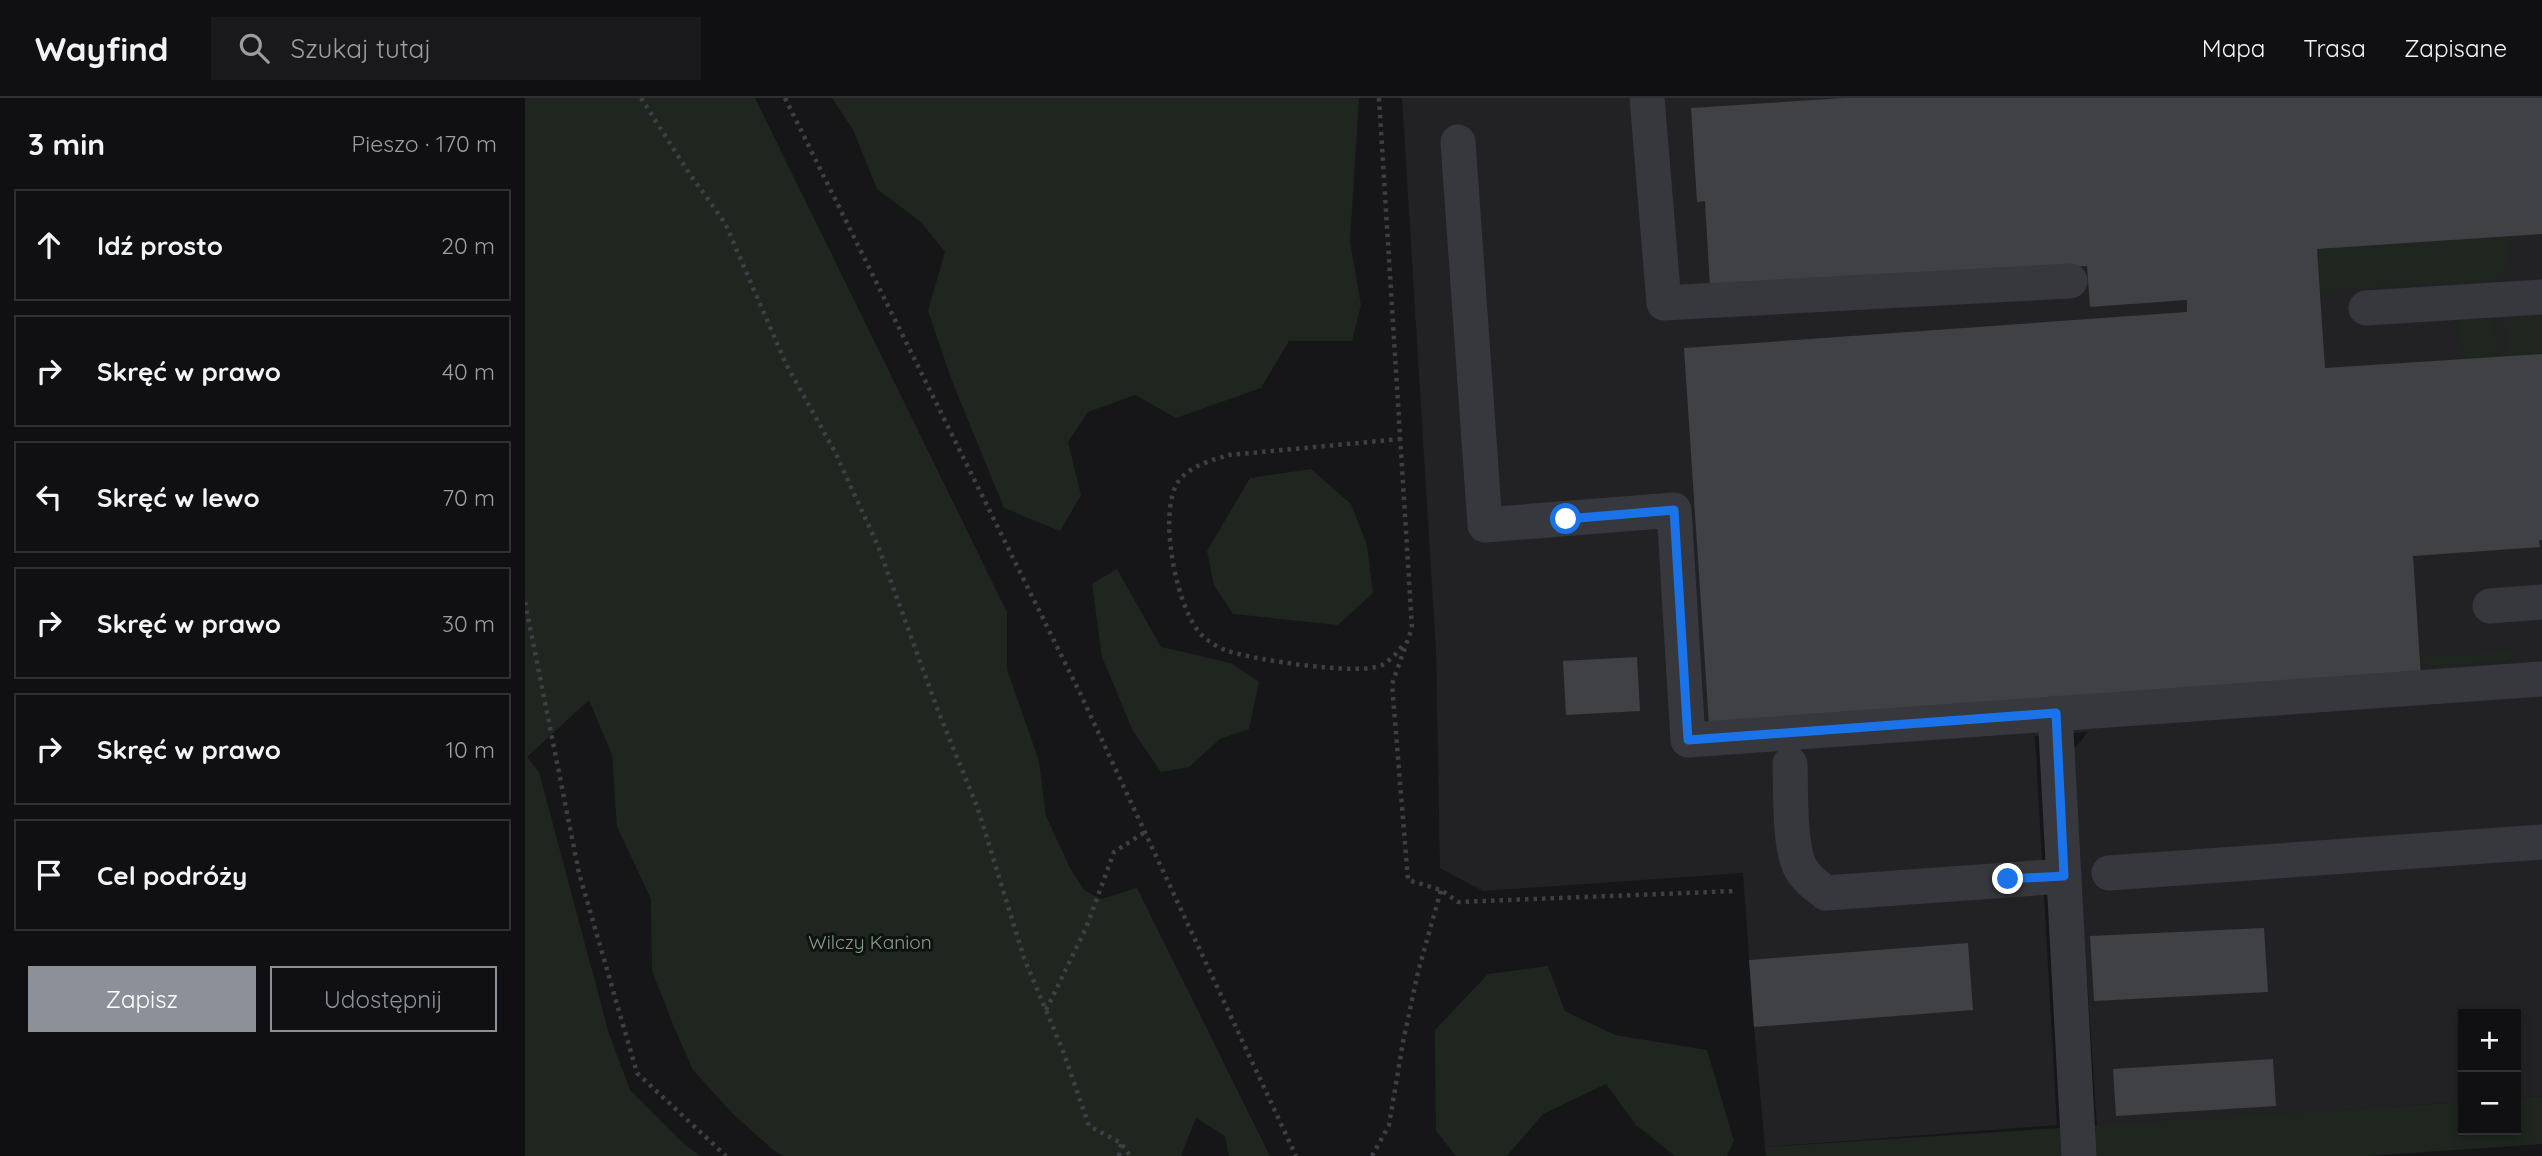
<!DOCTYPE html>
<html lang="pl">
<meta charset="utf-8">
<style>
:root{--surface:#101012;--page:#19191b;--text:#f1f3f6;--muted:#9c9d9f;--line:#303032;--accent:#8c9099}
body{margin:0;font-family:Quicksand,sans-serif;background:var(--page);color:var(--text)}
.controls{position:absolute;right:21px;bottom:21px;display:grid;overflow:hidden;border-radius:0px;box-shadow:0 4px 10px #0003}
.controls button{width:63px;height:63px;display:grid;place-items:center;padding:0;border:0;border-bottom:2px solid var(--line);background:var(--surface);color:var(--text);font:35px sans-serif}
.stop{position:absolute;width:21px;height:21px;margin:-16px;border:5px solid #1a73e8;border-radius:50%;background:#fff}
.stop.end{background:#1a73e8;border-color:#fff;box-shadow:0 2px 7px #0008}
.list{margin:0;padding:0;list-style:none}
h2{display:flex;justify-content:space-between;align-items:center;height:91px;margin:0;padding:0 28px;font-size:30px}
h2 small{font-size:23px;font-weight:400;color:var(--muted)}
.list li{display:grid;grid-template-columns:46px 1fr auto;gap:21px;align-items:center;box-sizing:border-box;height:112px;margin:0 14px 14px;padding:0 14px;border:2px solid var(--line);border-radius:0px}
.list b{display:block;font-size:26px;white-space:nowrap}
.list em{font-size:23px;font-style:normal;color:var(--muted)}
.actions{display:flex;gap:14px;padding:21px 28px}
.actions a{flex:1;padding:16px 0;border:2px solid var(--accent);border-radius:0px;text-align:center;font-size:24px;color:var(--accent)}
.actions .main{background:var(--accent);color:#fff}
.icon{flex:none;width:38px;height:38px;fill:none;stroke:currentColor;stroke-width:2;stroke-linecap:round;stroke-linejoin:round}
.map{position:relative;flex:none;width:2017px;height:1058px;overflow:hidden}
header{display:flex;align-items:center;gap:42px;box-sizing:border-box;height:98px;padding:0 35px;background:var(--surface);border-bottom:2px solid var(--line)}
header strong{font-size:33px}
nav{display:flex;gap:38px;margin-inline-start:auto;font-size:24px}
.search{width:490px;height:63px;background:var(--page);display:flex;align-items:center;gap:18px;box-sizing:border-box;padding:0 24px;border-radius:0px;color:var(--muted);font-size:26px}
main{display:flex}
aside{flex:1;background:var(--surface)}
.map>svg:first-child{display:block}
.built{fill:#222225}
.green{fill:#1e261f}
.building{fill:#404145}
.lines{fill:none;stroke-linecap:round;stroke-linejoin:round}
.path{stroke:#3d3f44;stroke-width:4.5;stroke-dasharray:3.5 5;stroke-linecap:butt}
.minor{stroke:#37383d;stroke-width:35}
.route{stroke:#1a73e8;stroke-width:9}
.labels{text-anchor:middle;stroke-width:6;stroke-linejoin:round;paint-order:stroke}
.park-label{font-size:19px;fill:#7fa381;stroke:#111113}
</style>
<header>
<strong>Wayfind</strong>
<div class="search"><svg class="icon" aria-label="search" viewBox="0 0 24 24"><circle cx="10" cy="10" r="6"/><path d="M15 15l6 6"/></svg>Szukaj tutaj</div>
<nav><a>Mapa</a><a>Trasa</a><a>Zapisane</a></nav>
</header>
<main>
<aside>
<h2>3 min<small>Pieszo · 170 m</small></h2>
<ul class="list">
<li><svg class="icon" aria-label="ahead" viewBox="0 0 24 24"><path d="M12 20V5M6 11l6-6 6 6"/></svg><div><b>Idź prosto</b></div><em>20 m</em></li>
<li><svg class="icon" aria-label="right" viewBox="0 0 24 24"><path d="M7 20v-9h11M14 6l5 5-5 5"/></svg><div><b>Skręć w prawo</b></div><em>40 m</em></li>
<li><svg class="icon" aria-label="left" viewBox="0 0 24 24"><path d="M17 20v-9H6M10 6l-5 5 5 5"/></svg><div><b>Skręć w lewo</b></div><em>70 m</em></li>
<li><svg class="icon" aria-label="right" viewBox="0 0 24 24"><path d="M7 20v-9h11M14 6l5 5-5 5"/></svg><div><b>Skręć w prawo</b></div><em>30 m</em></li>
<li><svg class="icon" aria-label="right" viewBox="0 0 24 24"><path d="M7 20v-9h11M14 6l5 5-5 5"/></svg><div><b>Skręć w prawo</b></div><em>10 m</em></li>
<li><svg class="icon" aria-label="arrive" viewBox="0 0 24 24"><path d="M6 21V4h12l-3 4 3 4H6"/></svg><div><b>Cel podróży</b></div></li>
</ul>
<div class="actions"><a class="main">Zapisz</a><a>Udostępnij</a></div>
</aside>
<div class="map">
<svg width="2017" height="1058" viewBox="0 0 2017 1058">
<rect width="100%" height="100%" fill="#161618"/>
<path class="built" d="M877,0H2017V998L1991,1000V916H1938V1004L1572,1029L1547,654L1563,634L1510,638L1532,1027L1240,1049L1229,929L1218,775L958,793L915,770L911,553Z"/>
<path class="green" d="M0,0H230L482,514V571L514,663L521,718L545,770L559,792L576,801L612,790L745,1058H704L700,1038L671,1020L656,1058H258L247,1051L208,1016L168,972L149,929L127,873L126,801L92,729L87,657L64,602L2,659L14,674L84,936L105,992L158,1045L175,1058H0Z
M307,0H834L825,144L836,207L827,243H764L736,290L651,320L610,297L563,314L543,344L556,397L535,433L479,410L427,283L403,213L420,154L396,124L352,91L328,32Z
M1985,138C1986,158 1985,174 1965,183L1794,192L1792,151Z
M2015,217L2017,221V256L1982,258L1979,219Z
M1969,220L1971,259L1937,261L1935,222Z
M786,371L826,406L842,447L848,495L813,527L708,516L689,487L682,453L725,380Z
M592,471L636,549L706,565L734,584L724,631L695,641L664,669L636,674L608,633L577,559L567,486Z
M1983,553L1988,555L1986,562L1895,569V559Z
M1023,868L1040,913L1090,937L1182,952L1209,1043L1202,1058H1150L1111,1027L1081,986L1018,1016L982,1058H931L911,1033L910,932L963,876Z
M2017,998V1046L1842,1058H1241L1240,1049L1938,1004V1032H1991V1000Z"/>
<path class="building" d="M1319,0H2017V136L1792,151L1800,270L2017,256V442H2014L2015,449L1888,458L1896,579L1184,627L1159,250L1662,214V202L1565,209L1562,168L1185,189L1180,103L1172,104L1166,10Z
M1112,559L1115,613L1041,617L1038,563Z
M1739,830L1743,894L1569,903L1565,838Z
M1443,845L1448,912L1229,929L1224,862Z
M1748,961L1751,1008L1591,1018L1588,971Z"/>
<g class="lines">
<path class="path" d="M116,0L164,75L200,125L261,266L310,354L353,448L412,610L453,711L499,860L538,953L564,1028L596,1045L605,1058
M260,0L555,595L771,1058
M854,0L887,530L867,586L883,782L916,792L933,804L1211,793
M876,341L704,357C687,362 664,368 653,384C632,415 652,518 680,540C686,545 696,551 703,553C730,562 834,578 857,567C866,562 874,553 879,545
M0,504L54,775L112,975L201,1058
M521,912L561,830L589,754L620,734
M594,1058L596,1046
M847,1058L864,1027L878,944L893,874L916,792"/>
<path class="minor" d="M1122,0L1139,205L1545,183
M933,44L960,427L1149,412L1163,642L2017,581
M1841,210L2017,199
M1965,508L2017,504
M1530,615L1554,1058
M1265,666C1266,693 1264,743 1274,767C1280,780 1290,787 1301,795L1539,778
M1584,775L2017,744"/>
</g>
<g class="lines">
<path class="route" d="M1041,421L1149,412L1163,642L1531,615L1539,778L1483,781"/>
</g>
<g class="labels">
<g class="park-label">
<text x="345" y="851">Wilczy Kanion</text>
</g>
</g>
</svg>
<div class="controls">
<button>+</button>
<button>−</button>
</div>
<div class="stop" style="left:1041px;top:421px"></div>
<div class="stop end" style="left:1483px;top:781px"></div>
</div>
</main>
